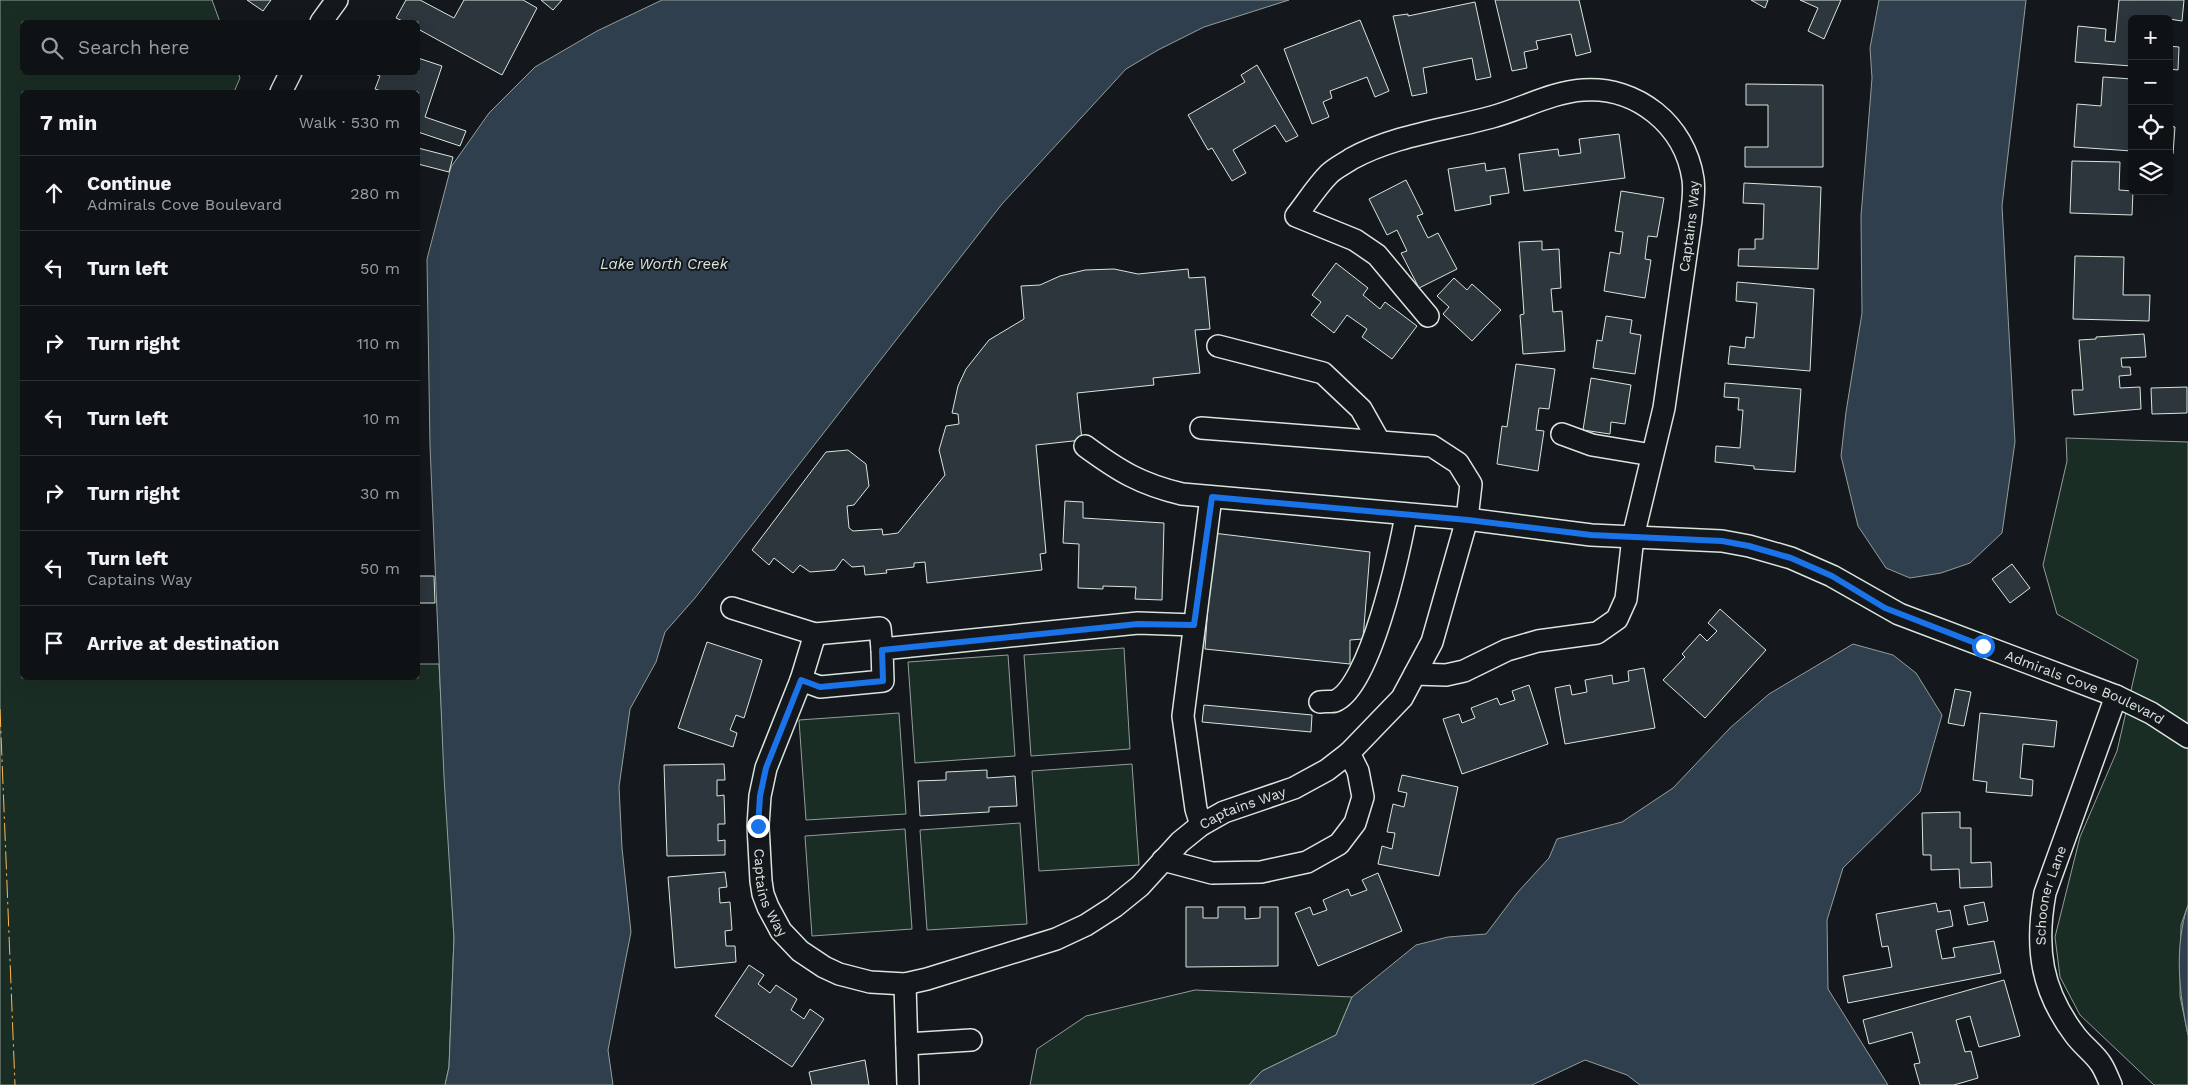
<!DOCTYPE html>
<meta charset="utf-8">
<style>
:root{--surface:#0f1215;--page:#1d2022;--text:#f1f3f6;--muted:#9b9ea0;--line:#2f3234}
body{margin:0;font-family:"Work Sans",sans-serif;background:var(--page);color:var(--text)}
.controls{position:absolute;right:15px;top:15px;display:grid;overflow:hidden;border-radius:8px;box-shadow:0 5px 20px #0002}
.controls button{width:45px;height:45px;display:grid;place-items:center;padding:0;border:0;border-bottom:1px solid var(--line);background:var(--surface);color:var(--text);font:25px sans-serif}
.stop{position:absolute;width:15px;height:15px;margin:-11px;border:4px solid #1a73e8;border-radius:50%;background:#fff}
.stop.end{background:#1a73e8;border-color:#fff;box-shadow:0 1px 5px #0008}
.list{margin:0;padding:0;list-style:none}
h2{display:flex;justify-content:space-between;align-items:center;height:65px;margin:0;padding:0 20px;font-size:21px}
h2 small{font-size:16px;font-weight:400;color:var(--muted)}
.list li{display:grid;grid-template-columns:32px 1fr auto;gap:15px;align-items:center;box-sizing:border-box;height:75px;padding:0 20px;border-top:1px solid var(--line)}
.list b{display:block;font-size:19px;white-space:nowrap}
.list p{margin:0;font-size:16px;white-space:nowrap;color:var(--muted)}
.list em{font-size:16px;font-style:normal;color:var(--muted)}
.icon{flex:none;width:28px;height:28px;fill:none;stroke:currentColor;stroke-width:2;stroke-linecap:round;stroke-linejoin:round}
.map{position:relative;flex:none;width:2188px;height:1085px;overflow:hidden}
.search{position:absolute;background:var(--surface);box-shadow:0 5px 20px #0002;left:20px;top:20px;width:400px;height:55px;display:flex;align-items:center;gap:12px;box-sizing:border-box;padding:0 18px;border-radius:8px;color:var(--muted);font-size:19px}
.panel{position:absolute;background:var(--surface);box-shadow:0 5px 20px #0002;left:20px;top:90px;width:400px;height:590px;border-radius:8px}
.map>svg:first-child{display:block}
.green{fill:#1a2d24;stroke:#939e99}
.water{fill:#2f3f4d;stroke:#939e99}
.building{fill:#2c363c;stroke:#d8e6dc}
.lines{fill:none;stroke-linecap:round;stroke-linejoin:round}
.minor-casing{stroke:#d8e6dc;stroke-width:24}
.minor{stroke:#14181c;stroke-width:21}
.power{stroke:#ffb74d;stroke-width:1;stroke-dasharray:18 4 2.5 4;stroke-linecap:butt}
.route{stroke:#1a73e8;stroke-width:6}
.labels{text-anchor:middle;stroke-width:4;stroke-linejoin:round;paint-order:stroke}
.street-label{font-size:14px;fill:#d8e6dc;stroke:#14181c}
.water-label{font-size:15px;font-style:italic;fill:#d8e6dc;stroke:#14181c}
</style>
<div class="map">
<svg width="2188" height="1085" viewBox="0 0 2188 1085">
<rect width="100%" height="100%" fill="#14181c"/>
<path class="green" d="M0,0H212L220,22H22V72H238L240,78L234,92H22V678H418V664H439L454,938L449,1067L445,1085H0Z
M2066,438L2188,442V905L2181,925L2180,996L2188,1035V1085H2154L2080,1015L2060,977L2055,937L2080,837L2117,751L2138,660L2057,614L2043,565L2067,461Z
M1124,648L1130,749L1031,756L1024,655Z
M1008,655L1015,756L915,763L908,662Z
M899,713L906,814L806,820L799,720Z
M1132,764L1139,865L1039,871L1032,771Z
M1020,823L1027,924L927,930L920,830Z
M905,829L912,929L812,936L805,836Z
M1195,990L1352,997L1336,1035L1262,1071L1249,1085H1030L1037,1049L1086,1016Z"/>
<path class="water" d="M662,0H1289L1204,27L1158,50L1126,69L1002,204L695,598L665,632L656,662L630,709L619,787L622,848L631,932L608,1050L613,1085H445L449,1067L454,938L444,777L430,446L427,259L451,167L489,113L535,67L597,31Z
M1879,0H2026L2002,206L2015,442L2002,533L1970,563L1941,573L1910,578L1886,568L1858,526L1841,456L1846,412L1862,313L1861,216L1872,78L1870,48Z
M1853,644L1893,655L1916,673L1942,715L1920,792L1843,868L1827,920L1828,989L1888,1085H1640L1627,1075L1585,1060L1532,1085H1249L1262,1071L1336,1035L1352,997L1416,945L1448,937L1486,934L1517,893L1549,858L1557,839L1622,822L1673,788L1730,728L1769,694Z
M2188,905V1035C2179,993 2174,946 2188,905Z"/>
<path class="building" d="M247,0H271L263,11Z
M406,0H420L454,18L464,0H523L537,8L502,75L418,29V22H405L396,18Z
M541,0H562L553,10Z
M1495,0H1579L1591,52L1576,56L1571,34L1536,41L1538,49L1524,52L1527,68L1512,71Z
M1751,0H1768L1765,8Z
M1800,0H1841L1824,39L1808,31L1818,8Z
M2119,0H2184L2182,21L2169,19H2132V66L2075,62L2078,26L2106,29L2105,41L2115,42Z
M1475,2L1491,77L1476,80L1472,58L1423,68L1427,93L1412,96L1393,16L1408,14V16Z
M1360,20L1389,91L1375,97L1367,77L1330,91L1332,98L1323,102L1329,117L1312,124L1284,49Z
M2169,46L2179,47L2178,70L2169,69Z
M418,58L442,66L425,117L466,131L460,146L418,132V92H384L375,89L380,76L370,72H418Z
M1257,65L1298,136L1286,142L1275,125L1233,150L1246,173L1232,181L1212,148L1208,150L1188,115L1245,82L1241,75Z
M2103,77L2132,79V151L2074,147L2077,104L2101,106Z
M1746,84L1823,85V167H1745V147H1768V105H1746Z
M2169,126L2175,127L2173,154H2169Z
M1619,134L1625,178L1524,191L1519,154L1558,149L1559,156L1581,153L1579,139Z
M418,148L453,157L449,172L418,164Z
M2072,161L2120,162L2119,190L2133,191L2132,215L2070,213Z
M1485,163L1486,171L1505,168L1509,193L1490,196L1491,204L1455,211L1448,169Z
M1406,180L1423,214L1417,216L1428,238L1438,233L1457,269L1419,288L1401,253L1407,251L1397,230L1387,235L1369,199Z
M1744,183L1821,187L1818,269L1738,266L1739,249H1755V239H1763L1764,204L1743,203Z
M1621,191L1664,198L1657,237L1648,236L1645,259L1651,260L1645,298L1604,291L1610,252L1620,254L1623,232L1615,231Z
M1542,241V250L1559,249L1561,288L1551,289L1553,312L1562,311L1565,351L1523,354L1520,315L1524,314L1519,242Z
M2075,256L2124,257L2123,295H2150L2149,321L2073,319Z
M1336,263L1368,288L1363,295L1380,309L1385,302L1417,326L1392,359L1362,337L1367,329L1347,315L1334,333L1311,315L1321,302L1312,295Z
M1114,269L1138,274L1188,269L1189,278L1205,277L1210,329L1195,330L1200,373L1153,378L1154,385L1077,393L1082,440L1036,445L1046,553L1040,554L1042,570L927,583L925,562L914,563V567L886,570L887,573L865,575L864,566L852,567L843,559L835,570L810,572L800,565L793,573L774,558L769,565L752,550L826,452L848,450L866,464L869,486L854,505L847,506L849,528L853,531L882,529L883,535L898,533L945,475L939,450L946,426L959,424L958,414L952,413L958,386L966,369L989,340L1024,319L1021,286L1040,285L1060,276L1085,270Z
M1454,278L1467,290L1472,284L1501,310L1472,341L1443,314L1449,307L1437,296Z
M1737,282L1814,289L1810,371L1728,364L1730,346L1745,348L1746,337L1754,338L1757,303L1736,301Z
M1606,316L1632,320L1630,333L1641,335L1635,374L1593,368L1597,340L1602,341Z
M2144,334L2146,357L2121,358L2122,367H2130L2131,375L2119,376L2120,388L2140,387L2141,409L2074,415L2072,390H2083L2079,340L2096,339V337Z
M1516,364L1555,369L1549,409L1539,408L1536,430L1544,431L1538,471L1497,464L1502,426L1507,427Z
M1591,378L1631,385L1625,424L1611,422L1610,434L1583,430Z
M1725,383L1801,389L1795,472L1754,469V466L1715,462L1716,446L1740,448L1743,410H1738L1739,398L1724,397Z
M2187,387V413L2152,414L2151,388Z
M1065,501L1083,502V518L1164,523L1162,600L1135,599L1136,587L1103,586V589L1078,588L1079,544L1063,543Z
M1213,533L1370,552L1363,639L1350,640V664L1205,649Z
M2012,564L2030,588L2010,603L1992,579Z
M418,576H434L435,603H418Z
M1720,609L1766,650L1705,718L1663,680L1685,657L1682,654L1700,634L1707,641L1717,631L1708,623Z
M707,642L762,660L744,718L736,715L730,730L737,733L733,747L678,728Z
M1644,668L1655,728L1565,744L1555,688L1570,685L1572,695L1587,692L1585,680L1612,675L1613,684L1629,681L1628,671Z
M1529,685L1548,744L1462,774L1443,719L1459,714L1462,723L1475,718L1471,708L1497,698L1500,705L1515,700L1512,691Z
M1955,689L1971,692L1964,726L1948,723Z
M1204,705L1312,715L1311,732L1202,722Z
M1980,713L2057,721L2054,747L2023,744L2020,778L2033,780L2032,796L1986,792L1987,782L1973,780Z
M724,764L725,780H717V796L724,795L725,824H718V841L725,840V855L667,856L664,765Z
M987,770V778L1015,776L1017,806L989,807V812L920,816L918,781L946,780V772Z
M1402,775L1458,787L1439,876L1378,864L1382,846L1392,849L1395,833L1387,832L1393,804L1404,807L1407,793L1398,791Z
M1960,812V828H1971V863L1991,862L1992,887L1960,888L1959,869L1931,870V855H1923L1922,813Z
M725,872L727,887L719,888L720,903L730,902L732,930L725,931L726,946H735L736,962L675,968L668,877Z
M1378,873L1402,931L1318,966L1295,913L1310,907L1313,915L1327,910L1323,900L1348,889L1351,896L1367,890L1362,880Z
M1984,902L1988,921L1968,925L1964,906Z
M1936,903L1938,912L1950,910L1953,926L1936,930L1942,959L1955,957L1953,948L1994,941L2001,973L1848,1003L1843,976L1892,967L1888,946L1882,947L1876,914Z
M1186,907H1203V918H1218V907H1245V919L1260,918V907H1278V966L1186,967Z
M749,965L764,975L758,984L770,993L776,985L797,999L791,1010L804,1019L810,1009L824,1019L792,1067L715,1016Z
M2004,980L2020,1036L1979,1047L1970,1016L1956,1020L1965,1052L1971,1051L1978,1078L1954,1085H1920L1914,1064L1920,1063L1912,1032L1869,1044L1863,1020Z
M865,1060L869,1085H812L809,1072Z"/>
<g class="lines">
<g class="minor-casing">
<g id="minor">
<path d="M321,22L337,0"/>
<path d="M281,92L291,72"/>
<path d="M1218,346L1323,373L1361,409L1379,441"/>
<path d="M1562,434L1592,445L1652,455"/>
<path id="s1" d="M1085,446C1119,471 1140,484 1182,494L1467,519L1591,535L1722,541L1749,546L1791,558L1832,576L1899,614L2116,696L2151,713L2188,737"/>
<path d="M732,608L815,634L880,628L882,649"/>
<path id="s2" d="M815,634L801,680L766,768L760,796L758,826L761,881L763,894L768,907L781,931L800,951L824,967L839,974L870,982L905,984L927,979L1056,939L1086,925L1114,907L1140,886L1180,842L1201,825L1224,812L1294,788L1327,770L1349,753L1402,698L1432,642L1467,519L1471,484L1458,463L1432,446L1201,428"/>
<path id="s3" d="M1415,674L1446,675L1464,671L1507,650L1538,641L1597,633L1617,619L1626,599L1633,537L1664,408L1691,220C1692,206 1695,193 1693,179C1685,125 1637,86 1583,90C1552,92 1522,109 1492,117C1445,130 1395,135 1351,159C1344,164 1335,168 1329,174C1317,186 1307,202 1296,216L1355,240L1377,255L1428,316"/>
<path d="M801,680L820,687L883,681L882,649L1138,623L1194,625"/>
<path d="M1320,702C1324,701 1331,702 1335,701C1370,688 1400,550 1406,515"/>
<path d="M1201,825L1196,809L1183,716L1211,497"/>
<path d="M1163,860L1212,873L1261,872L1307,862L1339,844L1355,823L1363,797L1358,771L1349,753"/>
<path d="M905,984L908,1085"/>
<path d="M907,1044L971,1040"/>
<path id="s4" d="M2111,1085C2108,1078 2105,1070 2101,1064C2094,1053 2083,1046 2075,1035C2041,990 2035,948 2045,893L2116,696"/>
</g>
</g>
<use href="#minor" class="minor"/>
<path class="power" d="M0,709L15,1085"/>
</g>
<g class="lines">
<path class="route" d="M758,826L760,796L766,768L801,680L820,687L883,681L882,650L1138,624L1194,625L1212,497L1468,520L1591,535L1722,541L1749,546L1791,558L1832,576L1885,608L1983,646"/>
</g>
<g class="labels">
<g class="street-label">
<text dy="5" stroke="none"><textPath href="#s3" startOffset="614">Captains Way</textPath></text>
<text dy="5" stroke="none"><textPath href="#s1" startOffset="1044">Admirals Cove Boulevard</textPath></text>
<text dy="5" stroke="none"><textPath href="#s2" startOffset="840">Captains Way</textPath></text>
<text dy="5" stroke="none"><textPath href="#s2" startOffset="270">Captains Way</textPath></text>
<text dy="5" stroke="none"><textPath href="#s4" startOffset="211">Schooner Lane</textPath></text>
</g>
<g class="water-label">
<text x="664" y="269">Lake Worth Creek</text>
</g>
</g>
</svg>
<div class="controls">
<button>+</button>
<button>−</button>
<button><svg class="icon" aria-label="locate" viewBox="0 0 24 24"><circle cx="12" cy="12" r="6"/><path d="M12 2v4M12 18v4M2 12h4M18 12h4"/></svg></button>
<button><svg class="icon" aria-label="layers" viewBox="0 0 24 24"><path d="M12 4l9 5-9 5-9-5zM3 14l9 5 9-5"/></svg></button>
</div>
<div class="stop" style="left:1983px;top:646px"></div>
<div class="stop end" style="left:758px;top:826px"></div>
<div class="search"><svg class="icon" aria-label="search" viewBox="0 0 24 24"><circle cx="10" cy="10" r="6"/><path d="M15 15l6 6"/></svg>Search here</div>
<section class="panel">
<h2>7 min<small>Walk · 530 m</small></h2>
<ul class="list">
<li><svg class="icon" aria-label="ahead" viewBox="0 0 24 24"><path d="M12 20V5M6 11l6-6 6 6"/></svg><div><b>Continue</b><p>Admirals Cove Boulevard</p></div><em>280 m</em></li>
<li><svg class="icon" aria-label="left" viewBox="0 0 24 24"><path d="M17 20v-9H6M10 6l-5 5 5 5"/></svg><div><b>Turn left</b></div><em>50 m</em></li>
<li><svg class="icon" aria-label="right" viewBox="0 0 24 24"><path d="M7 20v-9h11M14 6l5 5-5 5"/></svg><div><b>Turn right</b></div><em>110 m</em></li>
<li><svg class="icon" aria-label="left" viewBox="0 0 24 24"><path d="M17 20v-9H6M10 6l-5 5 5 5"/></svg><div><b>Turn left</b></div><em>10 m</em></li>
<li><svg class="icon" aria-label="right" viewBox="0 0 24 24"><path d="M7 20v-9h11M14 6l5 5-5 5"/></svg><div><b>Turn right</b></div><em>30 m</em></li>
<li><svg class="icon" aria-label="left" viewBox="0 0 24 24"><path d="M17 20v-9H6M10 6l-5 5 5 5"/></svg><div><b>Turn left</b><p>Captains Way</p></div><em>50 m</em></li>
<li><svg class="icon" aria-label="arrive" viewBox="0 0 24 24"><path d="M6 21V4h12l-3 4 3 4H6"/></svg><div><b>Arrive at destination</b></div></li>
</ul>
</section>
</div>
